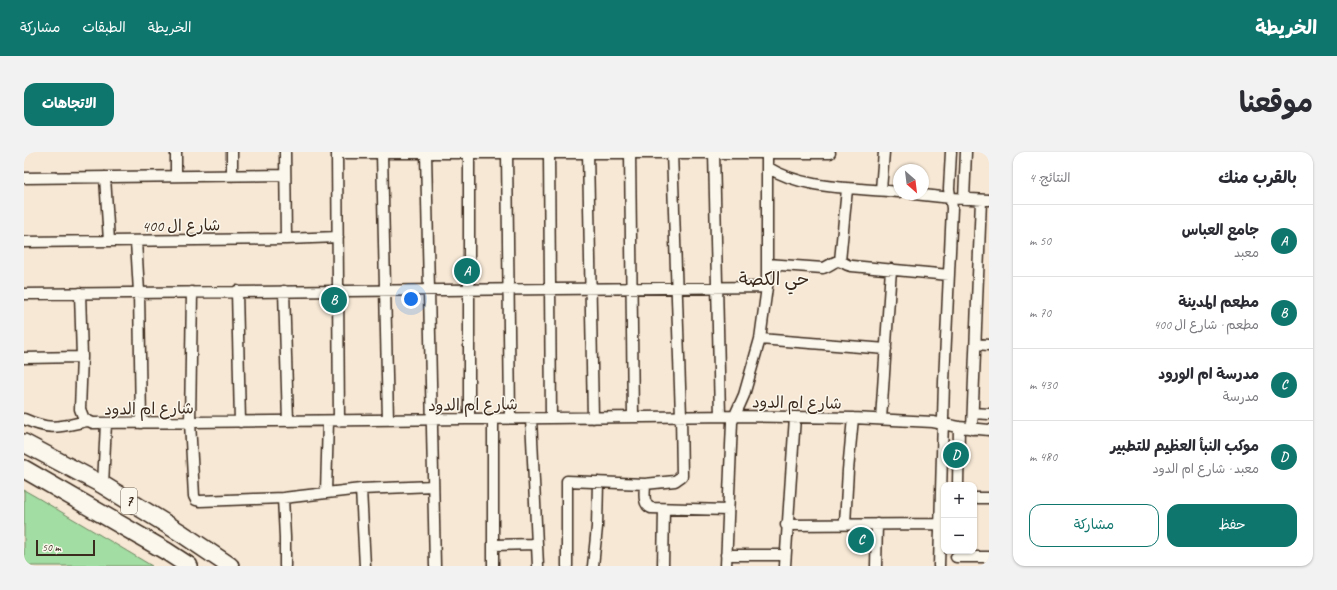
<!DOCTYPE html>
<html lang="ar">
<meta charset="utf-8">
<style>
:root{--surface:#fff;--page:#f2f2f3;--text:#2b2b33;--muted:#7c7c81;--line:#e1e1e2;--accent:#0f766e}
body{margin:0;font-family:Caveat,"Playpen Sans Arabic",sans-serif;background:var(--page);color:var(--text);direction:rtl}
.controls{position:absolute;right:12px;bottom:12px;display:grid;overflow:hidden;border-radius:8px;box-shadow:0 1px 3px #0004}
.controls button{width:36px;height:36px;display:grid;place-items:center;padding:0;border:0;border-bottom:1px solid var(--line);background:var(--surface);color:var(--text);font:20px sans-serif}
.compass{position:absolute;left:869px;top:12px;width:36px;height:36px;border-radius:50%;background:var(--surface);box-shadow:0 1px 3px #0004;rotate:152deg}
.scale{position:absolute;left:12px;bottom:10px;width:59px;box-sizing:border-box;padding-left:4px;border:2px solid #3b2a1e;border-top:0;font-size:11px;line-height:14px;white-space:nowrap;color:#3b2a1e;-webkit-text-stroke:3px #fbf7ec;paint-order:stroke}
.you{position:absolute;left:387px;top:147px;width:14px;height:14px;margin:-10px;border:3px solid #fff;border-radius:50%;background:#1a73e8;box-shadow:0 0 0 6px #1a73e833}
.badge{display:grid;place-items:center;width:26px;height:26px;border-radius:50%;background:var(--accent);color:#fff;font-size:13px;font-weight:700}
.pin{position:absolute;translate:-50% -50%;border:2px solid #fff;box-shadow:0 1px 4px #0006}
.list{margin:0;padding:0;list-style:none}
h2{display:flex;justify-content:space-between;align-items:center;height:52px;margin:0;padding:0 16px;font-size:17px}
h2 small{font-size:13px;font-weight:400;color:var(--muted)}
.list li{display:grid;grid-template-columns:26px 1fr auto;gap:12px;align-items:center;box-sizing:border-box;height:72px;padding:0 16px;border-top:1px solid var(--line)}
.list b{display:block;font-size:15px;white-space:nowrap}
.list p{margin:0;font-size:13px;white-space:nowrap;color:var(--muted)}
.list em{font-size:13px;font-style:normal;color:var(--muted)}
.actions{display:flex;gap:8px;padding:12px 16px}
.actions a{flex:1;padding:9px 0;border:1px solid var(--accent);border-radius:12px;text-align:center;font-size:14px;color:var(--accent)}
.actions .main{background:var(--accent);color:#fff}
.map{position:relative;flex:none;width:965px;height:414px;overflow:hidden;direction:ltr;border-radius:12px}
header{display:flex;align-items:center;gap:24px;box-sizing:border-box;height:56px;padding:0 20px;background:var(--accent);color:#fff}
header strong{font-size:19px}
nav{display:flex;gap:22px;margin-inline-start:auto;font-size:14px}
.intro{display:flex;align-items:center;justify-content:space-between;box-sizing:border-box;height:96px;padding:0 24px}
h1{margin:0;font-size:28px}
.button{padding:10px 18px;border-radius:12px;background:var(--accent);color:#fff;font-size:14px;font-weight:700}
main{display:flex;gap:24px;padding:0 24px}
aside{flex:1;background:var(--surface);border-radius:12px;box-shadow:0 1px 3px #0004}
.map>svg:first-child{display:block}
.green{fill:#a2dda3;stroke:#6e8460}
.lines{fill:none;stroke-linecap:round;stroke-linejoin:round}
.street-casing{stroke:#3b2a1e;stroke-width:13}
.highway-casing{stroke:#3b2a1e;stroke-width:20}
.street{stroke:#fbf7ec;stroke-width:10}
.highway{stroke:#fbf7ec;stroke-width:17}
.labels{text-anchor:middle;stroke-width:3;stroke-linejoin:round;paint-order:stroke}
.shield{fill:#fbf7ec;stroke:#75685c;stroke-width:1}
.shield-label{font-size:15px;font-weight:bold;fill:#3b2a1e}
.street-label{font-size:16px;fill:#3b2a1e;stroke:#fbf7ec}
.quarter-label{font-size:18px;fill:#3b2a1e;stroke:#fbf7ec}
</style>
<header>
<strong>الخريطة</strong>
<nav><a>الخريطة</a><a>الطبقات</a><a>مشاركة</a></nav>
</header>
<div class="intro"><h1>موقعنا</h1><a class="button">الاتجاهات</a></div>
<main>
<aside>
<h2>بالقرب منك<small>النتائج: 4</small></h2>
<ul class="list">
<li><span class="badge">A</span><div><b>جامع العباس</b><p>معبد</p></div><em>50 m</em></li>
<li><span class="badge">B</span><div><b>مطعم المدينة</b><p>مطعم · شارع ال 400</p></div><em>70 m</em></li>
<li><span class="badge">C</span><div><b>مدرسة ام الورود</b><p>مدرسة</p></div><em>430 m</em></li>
<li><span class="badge">D</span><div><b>موكب النبأ العظيم للتطبير</b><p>معبد · شارع ام الدود</p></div><em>480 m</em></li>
</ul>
<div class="actions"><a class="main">حفظ</a><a>مشاركة</a></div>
</aside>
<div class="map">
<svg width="965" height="414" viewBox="0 0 965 414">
<rect width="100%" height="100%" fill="#f7e8d5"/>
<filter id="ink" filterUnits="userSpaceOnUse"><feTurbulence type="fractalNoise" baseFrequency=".025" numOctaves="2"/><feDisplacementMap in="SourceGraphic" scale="8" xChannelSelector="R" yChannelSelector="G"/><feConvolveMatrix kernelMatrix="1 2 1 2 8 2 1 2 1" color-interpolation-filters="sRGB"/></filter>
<g filter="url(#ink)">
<path class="green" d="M0,338L14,346L128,414H0Z"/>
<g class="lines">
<g class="street-casing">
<path id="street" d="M152,0V24
M208,0V24
M261,0L262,87
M313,0L315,269
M564,0L569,266
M606,0L609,265
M690,0L696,264
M313,1H806
M358,1L364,268
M402,1L411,414
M445,1V267
M483,1L486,266
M525,1L527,266
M743,15C782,39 831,35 875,40
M81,25L85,89
M0,26L261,23
M857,38L860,0
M890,42L927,46L965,48
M940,47L942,0
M112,89L115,140L117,271
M0,90L262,87L314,85
M816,109L823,37
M743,112L799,116C804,115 812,108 815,109C820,110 823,114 828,114L925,123
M213,139L216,270
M260,139L264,269
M168,140L166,270L170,344L172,348L176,349L259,346L337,337L409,334
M56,141L58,205L56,257L60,267L69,271L710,264L829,266L909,270L935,275L965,278
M0,142L743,135
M736,187L862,197
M952,192L965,193
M0,206L58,205
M949,261L965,262
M507,266L514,414
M0,267C27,279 35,275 63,269
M857,267L867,117
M948,277L957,48
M621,332C621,340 618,352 627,356L704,358
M79,333L82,271
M934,333L935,275
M337,337L341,414
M302,340L304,269
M259,346L261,385V414
M950,346H965
M821,372L824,318L829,266
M762,373L916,372
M469,393L513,392
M702,403H761
M932,405H965
M469,414V267
M543,414V329L621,332L651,329L658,324L657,264L648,0
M569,414L573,375L574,330
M639,414L640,357
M702,414L708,270L720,243L736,187L743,135V1
M761,414L771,265
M852,414L853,372
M915,414L920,230L928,56L925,37L927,0"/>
</g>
<g class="highway-casing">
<path id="highway" d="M0,291L79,333L157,381L206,414
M0,317L142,399L165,414"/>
</g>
<use href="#street" class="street"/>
<use href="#highway" class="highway"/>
</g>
</g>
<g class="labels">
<rect class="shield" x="97" y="336" width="16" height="26" rx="3"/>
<g class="shield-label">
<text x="105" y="354">7</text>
</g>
<g class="street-label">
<text transform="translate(157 73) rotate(-1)" y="6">شارع ال 400</text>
<text transform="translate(773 250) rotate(1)" y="6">شارع ام الدود</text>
<text transform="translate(449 252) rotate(-1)" y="6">شارع ام الدود</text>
<text transform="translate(125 256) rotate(-1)" y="6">شارع ام الدود</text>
</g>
<g class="quarter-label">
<text x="750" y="133">حي الكصة</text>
</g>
</g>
</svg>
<div class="controls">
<button>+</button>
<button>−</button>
</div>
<svg class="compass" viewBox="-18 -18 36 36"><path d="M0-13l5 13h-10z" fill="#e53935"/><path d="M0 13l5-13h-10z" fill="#7c7c81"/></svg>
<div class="scale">50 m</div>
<div class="you"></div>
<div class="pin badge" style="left:443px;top:119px">A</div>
<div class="pin badge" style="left:310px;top:148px">B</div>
<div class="pin badge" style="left:837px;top:388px">C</div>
<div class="pin badge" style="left:932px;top:303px">D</div>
</div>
</main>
